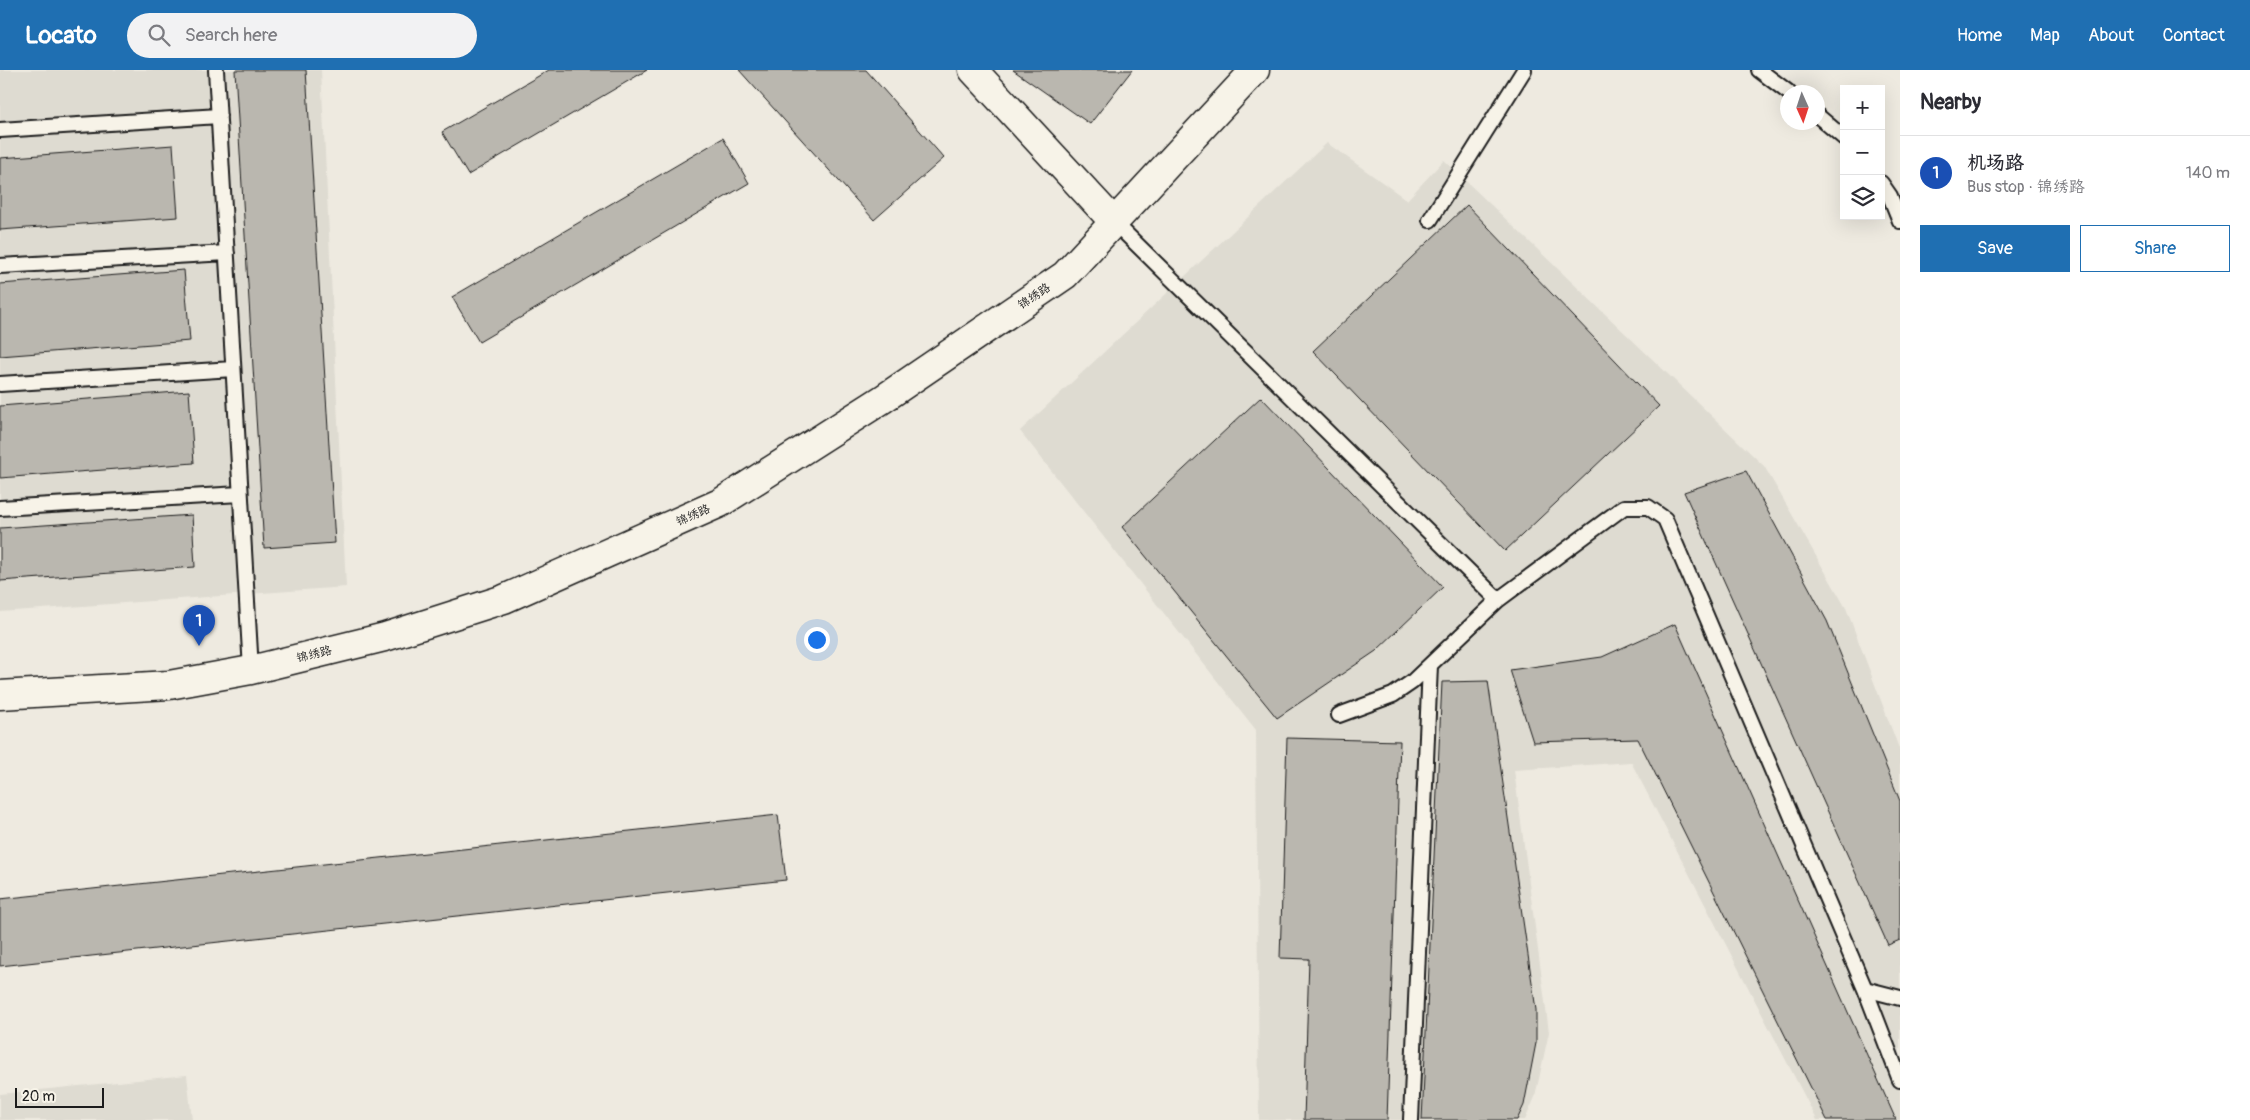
<!DOCTYPE html>
<meta charset="utf-8">
<style>
:root{--surface:#fff;--page:#f2f2f3;--text:#2b2b33;--muted:#7c7c81;--line:#e1e1e2;--accent:#1f6fb2}
body{margin:0;font-family:Pangolin,"LXGW WenKai TC",sans-serif;background:var(--page);color:var(--text)}
.controls{position:absolute;right:15px;top:15px;display:grid;overflow:hidden;border-radius:0px;box-shadow:0 5px 20px #0002}
.controls button{width:45px;height:45px;display:grid;place-items:center;padding:0;border:0;border-bottom:1px solid var(--line);background:var(--surface);color:var(--text);font:25px sans-serif}
.compass{position:absolute;left:1780px;top:15px;width:45px;height:45px;border-radius:50%;background:var(--surface);box-shadow:0 5px 20px #0002;rotate:177deg}
.scale{position:absolute;left:15px;bottom:12px;width:89px;box-sizing:border-box;padding-left:5px;border:2px solid #1c1c1c;border-top:0;font-size:14px;line-height:18px;white-space:nowrap;color:#1c1c1c;-webkit-text-stroke:4px #f7f3e8;paint-order:stroke}
.you{position:absolute;left:816px;top:569px;width:18px;height:18px;margin:-12px;border:4px solid #fff;border-radius:50%;background:#1a73e8;box-shadow:0 0 0 8px #1a73e833}
.badge{display:grid;place-items:center;width:32px;height:32px;border-radius:50%;background:var(--accent);color:#fff;font-size:16px;font-weight:700}
.pin{position:absolute;translate:-50% -41px;filter:drop-shadow(0 1px 2px #0008)}
.pin::after{content:'';position:absolute;top:26px;width:18px;height:15px;background:inherit;clip-path:polygon(0 0,100% 0,50% 100%)}
.list{margin:0;padding:0;list-style:none}
h2{display:flex;justify-content:space-between;align-items:center;height:65px;margin:0;padding:0 20px;font-size:21px}
h2 small{font-size:16px;font-weight:400;color:var(--muted)}
.list li{display:grid;grid-template-columns:32px 1fr auto;gap:15px;align-items:center;box-sizing:border-box;height:75px;padding:0 20px;border-top:1px solid var(--line)}
.list b{display:block;font-size:19px;white-space:nowrap}
.list p{margin:0;font-size:16px;white-space:nowrap;color:var(--muted)}
.list em{font-size:16px;font-style:normal;color:var(--muted)}
.actions{display:flex;gap:10px;padding:15px 20px}
.actions a{flex:1;padding:11px 0;border:1px solid var(--accent);border-radius:0px;text-align:center;font-size:18px;color:var(--accent)}
.actions .main{background:var(--accent);color:#fff}
.icon{flex:none;width:28px;height:28px;fill:none;stroke:currentColor;stroke-width:2;stroke-linecap:round;stroke-linejoin:round}
.map{position:relative;flex:none;width:1900px;height:1050px;overflow:hidden}
header{display:flex;align-items:center;gap:30px;box-sizing:border-box;height:70px;padding:0 25px;background:var(--accent);color:#fff}
header strong{font-size:24px}
nav{display:flex;gap:28px;margin-inline-start:auto;font-size:18px}
.search{width:350px;height:45px;background:var(--page);display:flex;align-items:center;gap:12px;box-sizing:border-box;padding:0 18px;border-radius:28px;color:var(--muted);font-size:19px}
main{display:flex}
aside{flex:1;background:var(--surface)}
.map>svg:first-child{display:block}
.built{fill:#dedbd1}
.building{fill:#bab7af;stroke:#1c1c1c}
.lines{fill:none;stroke-linecap:round;stroke-linejoin:round}
.lane-casing{stroke:#1c1c1c;stroke-width:18}
.street-casing{stroke:#1c1c1c;stroke-width:31}
.secondary-casing{stroke:#1c1c1c;stroke-width:31}
.lane{stroke:#f7f3e8;stroke-width:14}
.street{stroke:#f7f3e8;stroke-width:28}
.secondary{stroke:#f7f3e8;stroke-width:28}
.labels{text-anchor:middle;stroke-width:4;stroke-linejoin:round;paint-order:stroke}
.street-label{font-size:12px;fill:#1c1c1c;stroke:#f7f3e8}
</style>
<header>
<strong>Locato</strong>
<div class="search"><svg class="icon" aria-label="search" viewBox="0 0 24 24"><circle cx="10" cy="10" r="6"/><path d="M15 15l6 6"/></svg>Search here</div>
<nav><a>Home</a><a>Map</a><a>About</a><a>Contact</a></nav>
</header>
<main>
<div class="map">
<svg width="1900" height="1050" viewBox="0 0 1900 1050">
<rect width="100%" height="100%" fill="#eeeae0"/>
<filter id="ink" filterUnits="userSpaceOnUse"><feTurbulence type="fractalNoise" baseFrequency=".02" numOctaves="2"/><feDisplacementMap in="SourceGraphic" scale="10" xChannelSelector="R" yChannelSelector="G"/><feConvolveMatrix kernelMatrix="1 2 1 2 8 2 1 2 1" color-interpolation-filters="sRGB"/></filter>
<g filter="url(#ink)">
<path class="built" d="M0,0H321L346,517L0,542Z
M1327,73L1407,130L1444,90L1764,396L1846,538L1900,681V1050H1817L1631,692L1514,700L1549,962L1535,1027L1525,1050H1259L1256,660L1020,361Z
M187,1005L192,1050H0V1024Z"/>
<path class="building" d="M235,0H306L335,473L264,478Z
M549,0H647L468,105L442,62Z
M739,0H866L944,88L874,150Z
M1013,0H1132L1090,54Z
M723,68L749,113L479,272L452,227Z
M173,75L178,147L0,160V88Z
M1467,135L1659,336L1505,481L1313,281Z
M184,200L190,271L0,286V214Z
M189,321L194,393L0,408V336Z
M1261,327L1443,517L1376,581L1277,648L1122,457Z
M1746,401L1827,551L1900,731V870L1888,875L1684,422Z
M192,445L195,497L0,511V458Z
M1675,554L1896,1050H1827L1638,669L1533,672L1510,600L1602,587Z
M1488,611L1536,940V973L1524,1035L1517,1050H1422L1442,612Z
M1287,668L1400,671L1387,1050H1304L1309,889L1280,888Z
M778,745L786,810L0,896V829Z"/>
<g class="lines">
<g class="lane-casing">
<path id="lane" d="M216,0L251,600
M1759,0L1788,22
M1818,46L1844,68
M0,60L219,46
M1881,113L1890,126L1900,151
M1430,150L1524,0
M1115,153L1498,530
M0,196L227,183
M0,314L233,299
M0,438L240,424
M1339,645L1393,625L1412,612L1498,530L1624,437H1648L1665,449L1865,919L1900,1010
M1865,919L1900,928
M1411,1050L1430,595"/>
</g>
<g class="street-casing">
<path id="street" d="M973,0L1115,153"/>
</g>
<g class="secondary-casing">
<path id="secondary" d="M0,625L169,615L251,600L385,567L504,529L720,433L883,329L1065,205L1255,0"/>
</g>
<use href="#lane" class="lane"/>
<use href="#street" class="street"/>
<use href="#secondary" class="secondary"/>
</g>
</g>
<g class="labels">
<g class="street-label">
<text transform="translate(1034 226) rotate(-34)" y="4">锦绣路</text>
<text transform="translate(693 445) rotate(-24)" y="4">锦绣路</text>
<text transform="translate(314 584) rotate(-14)" y="4">锦绣路</text>
</g>
</g>
</svg>
<div class="controls">
<button>+</button>
<button>−</button>
<button><svg class="icon" aria-label="layers" viewBox="0 0 24 24"><path d="M12 4l9 5-9 5-9-5zM3 14l9 5 9-5"/></svg></button>
</div>
<svg class="compass" viewBox="-18 -18 36 36"><path d="M0-13l5 13h-10z" fill="#e53935"/><path d="M0 13l5-13h-10z" fill="#7c7c81"/></svg>
<div class="scale">20 m</div>
<div class="you"></div>
<div class="pin badge" style="left:199px;top:576px;background:#1a4fb4">1</div>
</div>
<aside>
<h2>Nearby<small></small></h2>
<ul class="list">
<li><span class="badge" style="background:#1a4fb4">1</span><div><b>机场路</b><p>Bus stop · 锦绣路</p></div><em>140 m</em></li>
</ul>
<div class="actions"><a class="main">Save</a><a>Share</a></div>
</aside>
</main>
